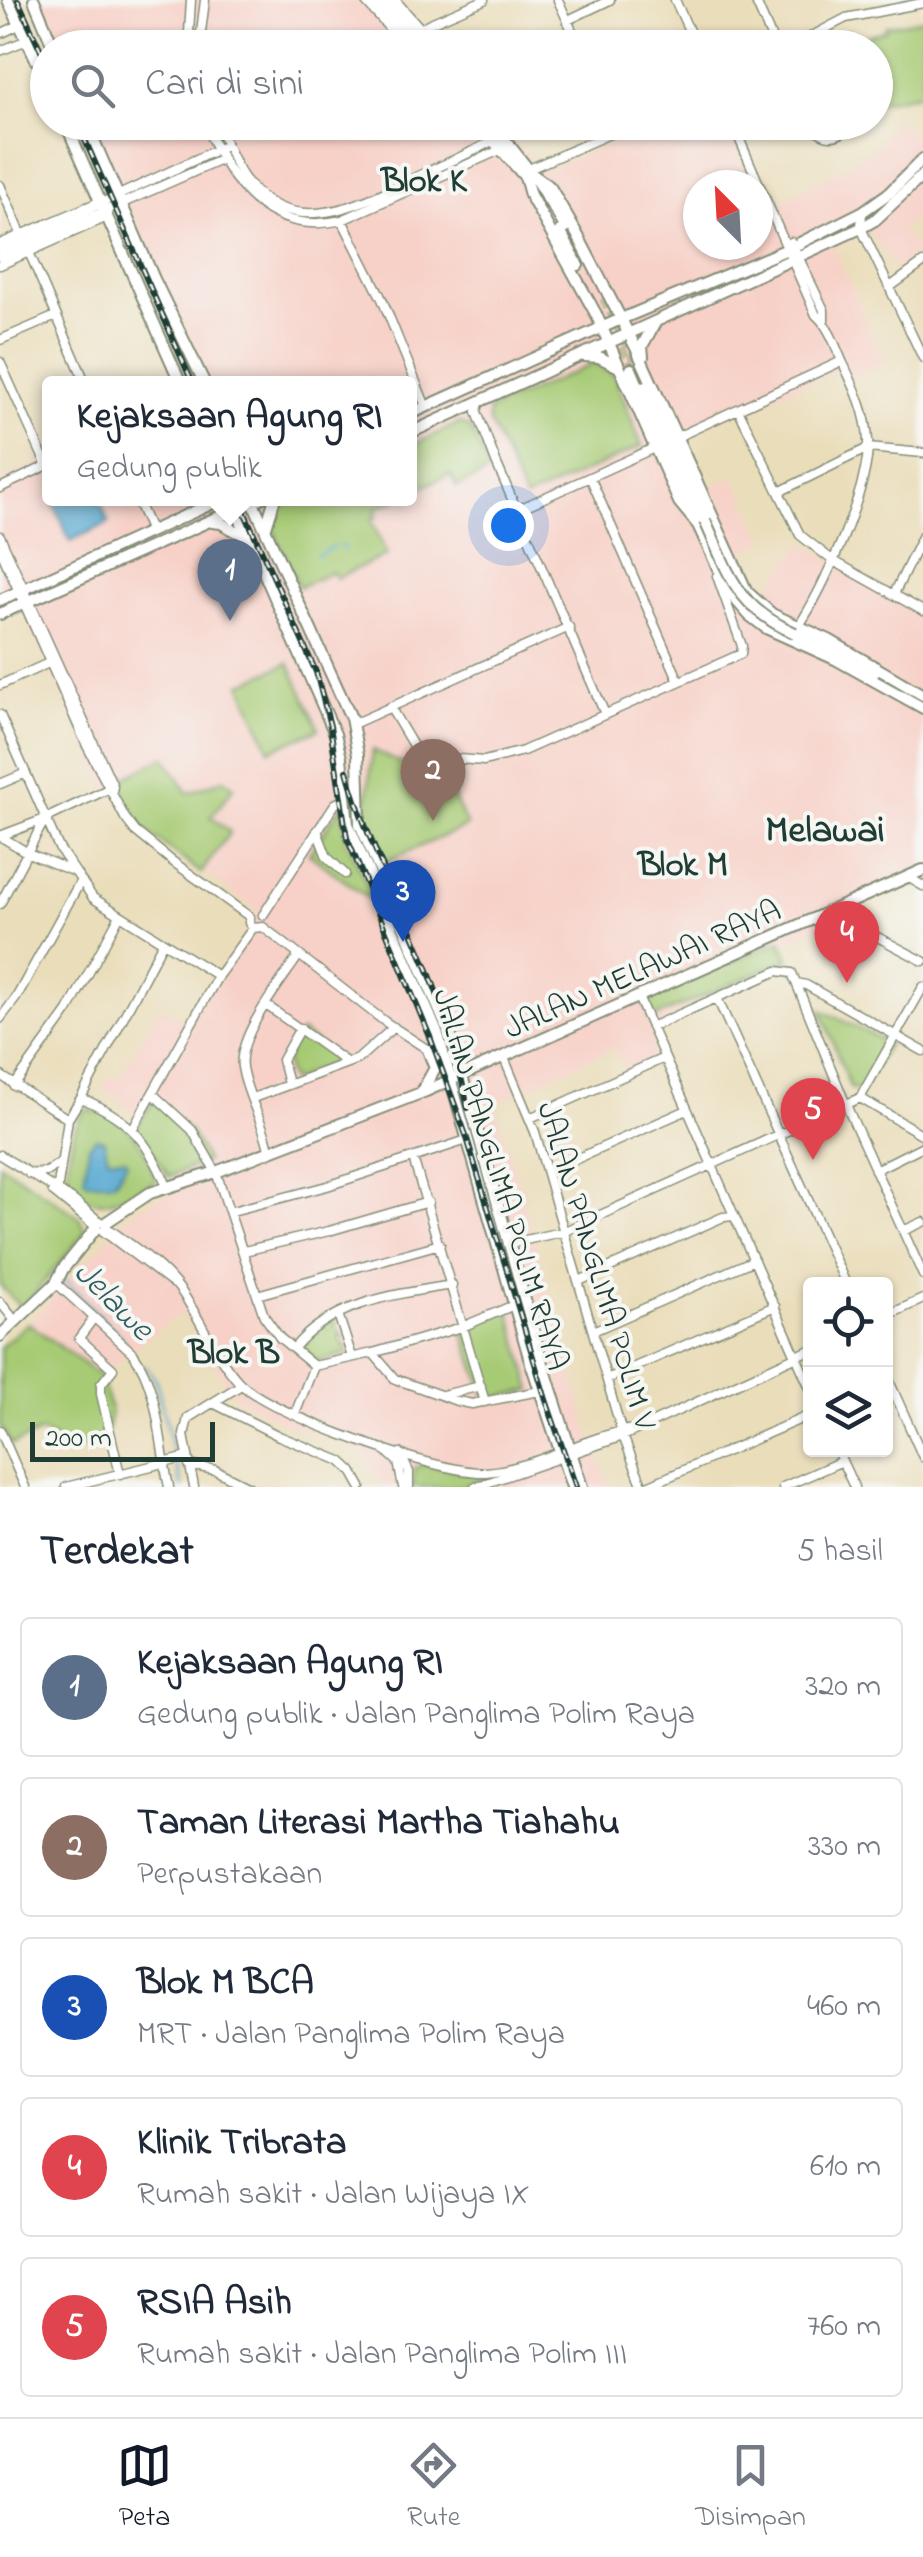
<!DOCTYPE html>
<html lang="id">
<meta charset="utf-8">
<style>
:root{--surface:#fff;--page:#f6f6f7;--text:#1f2937;--muted:#747a83;--line:#e0e1e3;--accent:#111827}
body{margin:0;font-family:"Indie Flower",sans-serif;background:var(--page);color:var(--text)}
.controls{position:absolute;right:30px;bottom:30px;display:grid;overflow:hidden;border-radius:10px;box-shadow:0 2px 8px #0004}
.controls button{width:90px;height:90px;display:grid;place-items:center;padding:0;border:0;border-bottom:2px solid var(--line);background:var(--surface);color:var(--text);font:50px sans-serif}
.compass{position:absolute;left:683px;top:170px;width:90px;height:90px;border-radius:50%;background:var(--surface);box-shadow:0 2px 8px #0004;rotate:336deg}
.scale{position:absolute;left:30px;bottom:25px;width:185px;box-sizing:border-box;padding-left:10px;border:5px solid #1f3d34;border-top:0;font-size:28px;line-height:35px;white-space:nowrap;color:#1f3d34;-webkit-text-stroke:8px #f6f6f2;paint-order:stroke}
.you{position:absolute;left:508px;top:525px;width:35px;height:35px;margin:-25px;border:8px solid #fff;border-radius:50%;background:#1a73e8;box-shadow:0 0 0 15px #1a73e833}
.badge{display:grid;place-items:center;width:65px;height:65px;border-radius:50%;background:var(--accent);color:#fff;font-size:32px;font-weight:700}
.pin{position:absolute;translate:-50% -82px;filter:drop-shadow(0 2px 5px #0008)}
.pin::after{content:'';position:absolute;top:52px;width:35px;height:30px;background:inherit;clip-path:polygon(0 0,100% 0,50% 100%)}
.popup{position:absolute;left:42px;top:376px;width:375px;height:130px;box-sizing:border-box;display:grid;place-content:center;border-radius:10px;background:var(--surface);filter:drop-shadow(0 2px 8px #0005);font-size:32px;white-space:nowrap;color:var(--muted)}
.popup b{font-size:38px;color:var(--text)}
.popup::after{content:'';position:absolute;left:50%;top:100%;margin-left:-20px;border:20px solid transparent;border-top-color:var(--surface)}
.list{margin:0;padding:0;list-style:none}
h2{display:flex;justify-content:space-between;align-items:center;height:130px;margin:0;padding:0 40px;font-size:42px}
h2 small{font-size:32px;font-weight:400;color:var(--muted)}
.list li{display:grid;grid-template-columns:65px 1fr auto;gap:30px;align-items:center;box-sizing:border-box;height:140px;margin:0 20px 20px;padding:0 20px;border:2px solid var(--line);border-radius:10px}
.list b{display:block;font-size:38px;white-space:nowrap}
.list p{margin:0;font-size:32px;white-space:nowrap;color:var(--muted)}
.list em{font-size:32px;font-style:normal;color:var(--muted)}
.icon{flex:none;width:55px;height:55px;fill:none;stroke:currentColor;stroke-width:2;stroke-linecap:round;stroke-linejoin:round}
.map{position:relative;flex:none;width:923px;height:1487px;overflow:hidden}
.search{position:absolute;background:var(--surface);box-shadow:0 2px 8px #0004;left:30px;right:30px;top:30px;height:110px;display:flex;align-items:center;gap:25px;box-sizing:border-box;padding:0 35px;border-radius:55px;color:var(--muted);font-size:38px}
.sheet{height:930px;background:var(--surface)}
nav{display:flex;justify-content:space-around;align-items:center;box-sizing:border-box;height:140px;border-top:2px solid var(--line);background:var(--surface);font-size:28px;color:var(--muted)}
nav a{display:grid;justify-items:center;gap:5px}
nav .on{color:var(--accent)}
.map>svg:first-child{display:block}
.built{fill:#f7d1c8}
.green{fill:#a7cb75;stroke:#638454;stroke-width:2.5}
.water{fill:#56a9d1;stroke:#3a7382;stroke-width:2.5}
.lines{fill:none;stroke-linecap:round;stroke-linejoin:round}
.stream{stroke:#56a9d1;stroke-width:2.5}
.major-tunnel{stroke:#c1bd9f;stroke-width:10;stroke-dasharray:10 5;stroke-linecap:butt}
.minor-casing{stroke:#848d77;stroke-width:11}
.major-casing{stroke:#848d77;stroke-width:14}
.minor{stroke:#fff;stroke-width:8}
.major{stroke:#fff;stroke-width:10}
.rail-casing{stroke:#1f3d34;stroke-width:6}
.rail{stroke:#f6f6f2;stroke-width:2.5;stroke-dasharray:8;stroke-linecap:butt}
.major-bridge-casing{stroke:#848d77;stroke-width:14;stroke-linecap:butt}
.major-bridge{stroke:#fff;stroke-width:10}
.labels{text-anchor:middle;stroke-width:8;stroke-linejoin:round;paint-order:stroke}
.street-label{font-size:32px;fill:#1f3d34;stroke:#f6f6f2}
.neighbourhood-label{font-size:35px;font-weight:bold;fill:#1f3d34;stroke:#f6f6f2}
.water-label{font-size:35px;font-style:italic;fill:#305d63;stroke:#f6f6f2}
.quarter-label{font-size:38px;font-weight:bold;fill:#1f3d34;stroke:#f6f6f2}
</style>
<div class="map">
<svg width="923" height="1487" viewBox="0 0 923 1487">
<rect width="100%" height="100%" fill="#f6f6f2"/>
<filter id="ink" filterUnits="userSpaceOnUse"><feTurbulence type="fractalNoise" baseFrequency=".01" numOctaves="2"/><feDisplacementMap in="SourceGraphic" scale="20" xChannelSelector="R" yChannelSelector="G"/><feConvolveMatrix kernelMatrix="1 2 1 2 8 2 1 2 1" color-interpolation-filters="sRGB"/></filter>
<filter id="wash" filterUnits="userSpaceOnUse"><feTurbulence type="fractalNoise" baseFrequency=".0048" numOctaves="4" result="noise"/><feDisplacementMap in="SourceGraphic" scale="40" xChannelSelector="R" yChannelSelector="G"/><feGaussianBlur stdDeviation="2.25" result="paint"/><feColorMatrix in="noise" values="0 0 0 0 0 0 0 0 0 0 0 0 0 0 0 0 0 1.4 0 .05"/><feComposite in="paint" operator="in"/></filter>
<g filter="url(#wash)">
<rect width="100%" height="100%" fill="#eaddba"/>
<path class="built" d="M36,0H392L433,47H57Z
M896,119L923,141V209L900,231L918,251L897,270L866,227L834,247L885,363L846,381L841,369L686,434L709,488L734,477L765,540L741,555L767,590L802,543L923,609V886L905,879L763,954L655,1029L651,1060L625,1070L613,1048L495,1103L590,1435L610,1487H386L355,1445L285,1424L235,1397L181,1312L100,1376L28,1323L134,1211L180,1187L125,1103L101,1089L109,1075L118,1079L160,1007L189,1022L257,911L138,825L104,782L22,610L0,618V481L50,458V498H410V384L210,383L90,123H498L542,171L657,123H726L753,185H698V245H758V198L763,209L781,202L855,161L879,145Z"/>
<path class="green" d="M923,19V93L876,102V48L815,47L849,32L853,40L886,30V26Z
M593,364L614,375L642,446L525,499L488,419L489,410Z
M460,423L470,428L490,471L457,487L450,474L410,493V446Z
M295,499H398L375,509L377,516L371,519L387,555L336,578L332,572L299,587L271,525L278,506Z
M289,663L319,729L270,750L241,684Z
M373,750L400,763L443,774L467,826L382,863L364,826Z
M165,757L188,793L224,779L234,787L211,817L230,832L201,873L138,825L118,781Z
M342,805L346,839L376,904L309,854Z
M781,940L789,959L651,1019L643,1000Z
M821,1010L888,1043L861,1091L850,1088Z
M301,1032L341,1060L291,1081C280,1061 289,1049 301,1032Z
M154,1100L191,1133L206,1161L169,1177L136,1127Z
M87,1110C122,1109 150,1150 156,1181C122,1196 105,1213 70,1192C63,1174 72,1121 87,1110Z
M0,1164L79,1217L86,1231L26,1304L19,1306L0,1285Z
M509,1310L532,1390L487,1399L462,1329Z
M333,1318L349,1353L317,1363L298,1343Z
M28,1323L100,1376L111,1411L107,1431L94,1449L64,1444L41,1432L12,1445L0,1426V1347Z
M425,1464L485,1476L486,1478L462,1487H413L414,1468Z"/>
<path class="water" d="M52,499H99L109,523L70,541Z
M96,1138L104,1140L108,1158H125L127,1162L115,1182H88L84,1179L89,1146Z"/>
<g class="lines">
<path class="stream" d="M341,545L344,550
M317,556L334,546
M63,1278L124,1340
M145,1365L156,1381L174,1456
M176,1464L182,1487"/>
</g>
</g>
<g filter="url(#ink)">
<g class="lines">
<path class="major-tunnel" d="M604,298L638,366
M614,334L631,369"/>
<g class="minor-casing">
<path id="minor" d="M364,0L407,48
M395,0L420,28
M558,0L580,48
M675,0L697,48
M755,0L776,48
M568,20L610,0
M415,33L428,24L484,0
M0,34L19,25
M188,48L191,0
M199,48L205,0
M789,48L846,18L923,3
M0,51L27,40
M204,122C230,183 268,237 342,220L500,150
M217,122C227,145 237,174 255,191C303,237 366,201 414,178C440,166 467,155 492,141
M732,122L816,315C829,326 835,345 842,361C854,386 867,412 868,441C870,486 824,589 798,627
M809,122C824,141 838,140 855,123
M529,169L637,122
M0,185L86,384
M862,212L861,228L923,358
M342,220L382,299L426,407
M791,242L824,310V320
M0,244L101,201
M0,250L227,145
M0,257L223,159
M0,265L107,217L108,214
M890,287L923,263
M0,340L56,316
M0,362L47,466
M479,403L477,412L496,462L605,714
M739,411L800,535L832,560L923,611
M677,437L842,361
M590,477L679,681
M0,488L50,464
M779,492L868,448L923,453
M136,498L151,532
M517,510L654,448
M0,536L113,786L112,792
M0,549L87,746L125,818L135,831L172,861L250,917
M894,594L923,535
M0,685L51,662
M390,707L415,749L446,758L484,761L523,751L741,654L742,646L717,576
M0,715L59,848L93,898L218,976
M353,724L569,627
M0,784L26,773
M317,831L327,857L345,874
M0,836L45,819L110,788
M0,836L28,853L72,871
M908,877L923,886
M0,904L45,819
M835,910L868,932L923,961
M263,915L335,804L343,800
M250,917L249,923L253,928L263,927L384,1021L445,1061
M797,983L806,985L923,1051
M638,997L810,1388
M717,998L846,1284
M266,1005L346,1062
M0,1019L16,998L80,882
M651,1027L777,971L792,973L846,1105L923,1275
M504,1058L535,1132L623,1436L643,1487
M0,1075L68,1119
M288,1084L282,1060L300,1028
M14,1086L68,1011L120,915
M154,1095L192,1130L216,1172L264,1316L280,1338L314,1366
M81,1098L163,942
M253,1098L358,1059L394,1027
M860,1098L923,987
M530,1118L664,1058
M133,1128L218,976L253,928
M269,1150C264,1122 246,1095 242,1067C237,1036 282,981 299,955
M0,1155L73,1200L99,1221
M413,1158L485,1402
M875,1170L923,1146
M547,1172L687,1110
M29,1174L46,1172L61,1162
M53,1192L95,1226
M57,1192L68,1119L81,1098C128,1118 147,1139 167,1186
M232,1211L327,1186L467,1140
M106,1227C132,1246 162,1264 181,1291C202,1321 214,1354 238,1381C267,1414 442,1475 486,1472C537,1468 583,1437 633,1429
M103,1231L172,1283
M903,1231L923,1222
M508,1244L565,1231L860,1098L923,1135
M244,1251L329,1231L428,1202
M579,1281L723,1217L734,1216
M56,1283L133,1353C160,1391 159,1443 169,1487
M257,1295L440,1244
M0,1302L16,1322
M338,1314L352,1357
M886,1316L923,1299
M93,1319L79,1338L113,1369L101,1384V1394L120,1474
M593,1331L754,1260
M294,1348C331,1302 397,1294 452,1285
M373,1353L395,1379L457,1401L472,1404L540,1391
M886,1374L923,1457
M607,1379L775,1306
M443,1395L481,1386
M213,1403L279,1436L341,1461L352,1471L361,1487
M295,1414L314,1366L373,1353L462,1327L514,1305
M0,1430L25,1487
M384,1449L398,1462L403,1487
M837,1450L854,1487
M400,1453L409,1472V1487
M189,1465L215,1470L249,1487
M66,1487L188,1457
M194,1487L184,1435L188,1418L241,1385
M475,1487L623,1436L810,1350
M645,1487L810,1415
M783,1487L842,1461"/>
</g>
<g class="major-casing">
<path id="major" d="M8,0L48,84
M34,0L54,48
M374,0L415,48
M387,0L427,48
M65,122L181,384
M86,122L154,279L205,384
M477,122L525,177L530,195L596,314L679,502L698,525L729,592L749,615L766,628L835,659L923,708
M491,122L532,174L550,187L577,234L636,348L747,592L772,614L829,640L923,695
M533,175L566,228
M560,231L578,265
M584,356L599,357L619,367
M643,357L642,346L655,323
M631,369L693,515
M646,386L705,521
M410,414L621,319L790,248L862,212L889,193L923,159
M410,433L861,228L875,220L923,175
M231,498L335,734L341,758L348,824L438,1035L529,1357L572,1487
M251,498L351,718L358,755L360,824L451,1037L540,1354L582,1487
M212,522L221,523L247,537
M266,527L275,498
M0,600L224,498
M0,614L261,498
M795,633L874,673
M421,1093L435,1068L428,1050
M105,1223L150,1193L216,1172L426,1091L923,870
M0,1336L56,1283L63,1269L96,1228"/>
</g>
<use href="#minor" class="minor"/>
<use href="#major" class="major"/>
<g class="rail-casing">
<path id="rail" d="M18,0L48,66
M77,122L193,384
M238,498L316,672L330,726L347,838L430,1037L466,1135L546,1400L576,1487
M347,771C367,845 406,911 433,983C449,1024 459,1066 468,1108"/>
</g>
<use href="#rail" class="rail"/>
<g class="major-bridge-casing">
<path id="major-bridge" d="M705,521C729,574 737,608 795,633"/>
</g>
<use href="#major-bridge" class="major-bridge"/>
</g>
</g>
<g class="labels">
<g class="street-label">
<text transform="translate(642 968) rotate(-24)" y="11">JALAN MELAWAI RAYA</text>
<text transform="translate(502 1179) rotate(73)" y="11">JALAN PANGLIMA POLIM RAYA</text>
<text transform="translate(598 1265) rotate(73)" y="11">JALAN PANGLIMA POLIM V</text>
</g>
<g class="neighbourhood-label">
<text x="424" y="191">Blok K</text>
<text x="683" y="875">Blok M</text>
<text x="234" y="1363">Blok B</text>
</g>
<g class="water-label">
<text transform="translate(115 1299) rotate(45)" y="12">Jelawe</text>
</g>
<g class="quarter-label">
<text x="825" y="841">Melawai</text>
</g>
</g>
</svg>
<div class="controls">
<button><svg class="icon" aria-label="locate" viewBox="0 0 24 24"><circle cx="12" cy="12" r="6"/><path d="M12 2v4M12 18v4M2 12h4M18 12h4"/></svg></button>
<button><svg class="icon" aria-label="layers" viewBox="0 0 24 24"><path d="M12 4l9 5-9 5-9-5zM3 14l9 5 9-5"/></svg></button>
</div>
<svg class="compass" viewBox="-18 -18 36 36"><path d="M0-13l5 13h-10z" fill="#e53935"/><path d="M0 13l5-13h-10z" fill="#747a83"/></svg>
<div class="scale">200 m</div>
<div class="you"></div>
<div class="pin badge" style="left:230px;top:621px;background:#5c6f8a">1</div>
<div class="popup"><b>Kejaksaan Agung RI</b>Gedung publik</div>
<div class="pin badge" style="left:433px;top:821px;background:#8d6e63">2</div>
<div class="pin badge" style="left:403px;top:942px;background:#1a4fb4">3</div>
<div class="pin badge" style="left:847px;top:983px;background:#e0444e">4</div>
<div class="pin badge" style="left:813px;top:1160px;background:#e0444e">5</div>
<div class="search"><svg class="icon" aria-label="search" viewBox="0 0 24 24"><circle cx="10" cy="10" r="6"/><path d="M15 15l6 6"/></svg>Cari di sini</div>
</div>
<section class="sheet">
<h2>Terdekat<small>5 hasil</small></h2>
<ul class="list">
<li><span class="badge" style="background:#5c6f8a">1</span><div><b>Kejaksaan Agung RI</b><p>Gedung publik · Jalan Panglima Polim Raya</p></div><em>320 m</em></li>
<li><span class="badge" style="background:#8d6e63">2</span><div><b>Taman Literasi Martha Tiahahu</b><p>Perpustakaan</p></div><em>330 m</em></li>
<li><span class="badge" style="background:#1a4fb4">3</span><div><b>Blok M BCA</b><p>MRT · Jalan Panglima Polim Raya</p></div><em>460 m</em></li>
<li><span class="badge" style="background:#e0444e">4</span><div><b>Klinik Tribrata</b><p>Rumah sakit · Jalan Wijaya IX</p></div><em>610 m</em></li>
<li><span class="badge" style="background:#e0444e">5</span><div><b>RSIA Asih</b><p>Rumah sakit · Jalan Panglima Polim III</p></div><em>760 m</em></li>
</ul>
</section>
<nav>
<a class="on"><svg class="icon" aria-label="map" viewBox="0 0 24 24"><path d="M3 6l6-2 6 2 6-2v14l-6 2-6-2-6 2zM9 4v14M15 6v14"/></svg>Peta</a>
<a><svg class="icon" aria-label="directions" viewBox="0 0 24 24"><path d="M12 3l9 9-9 9-9-9zM9 14v-3h6M13 9l2 2-2 2"/></svg>Rute</a>
<a><svg class="icon" aria-label="saved" viewBox="0 0 24 24"><path d="M7 4h10v16l-5-4-5 4z"/></svg>Disimpan</a>
</nav>
